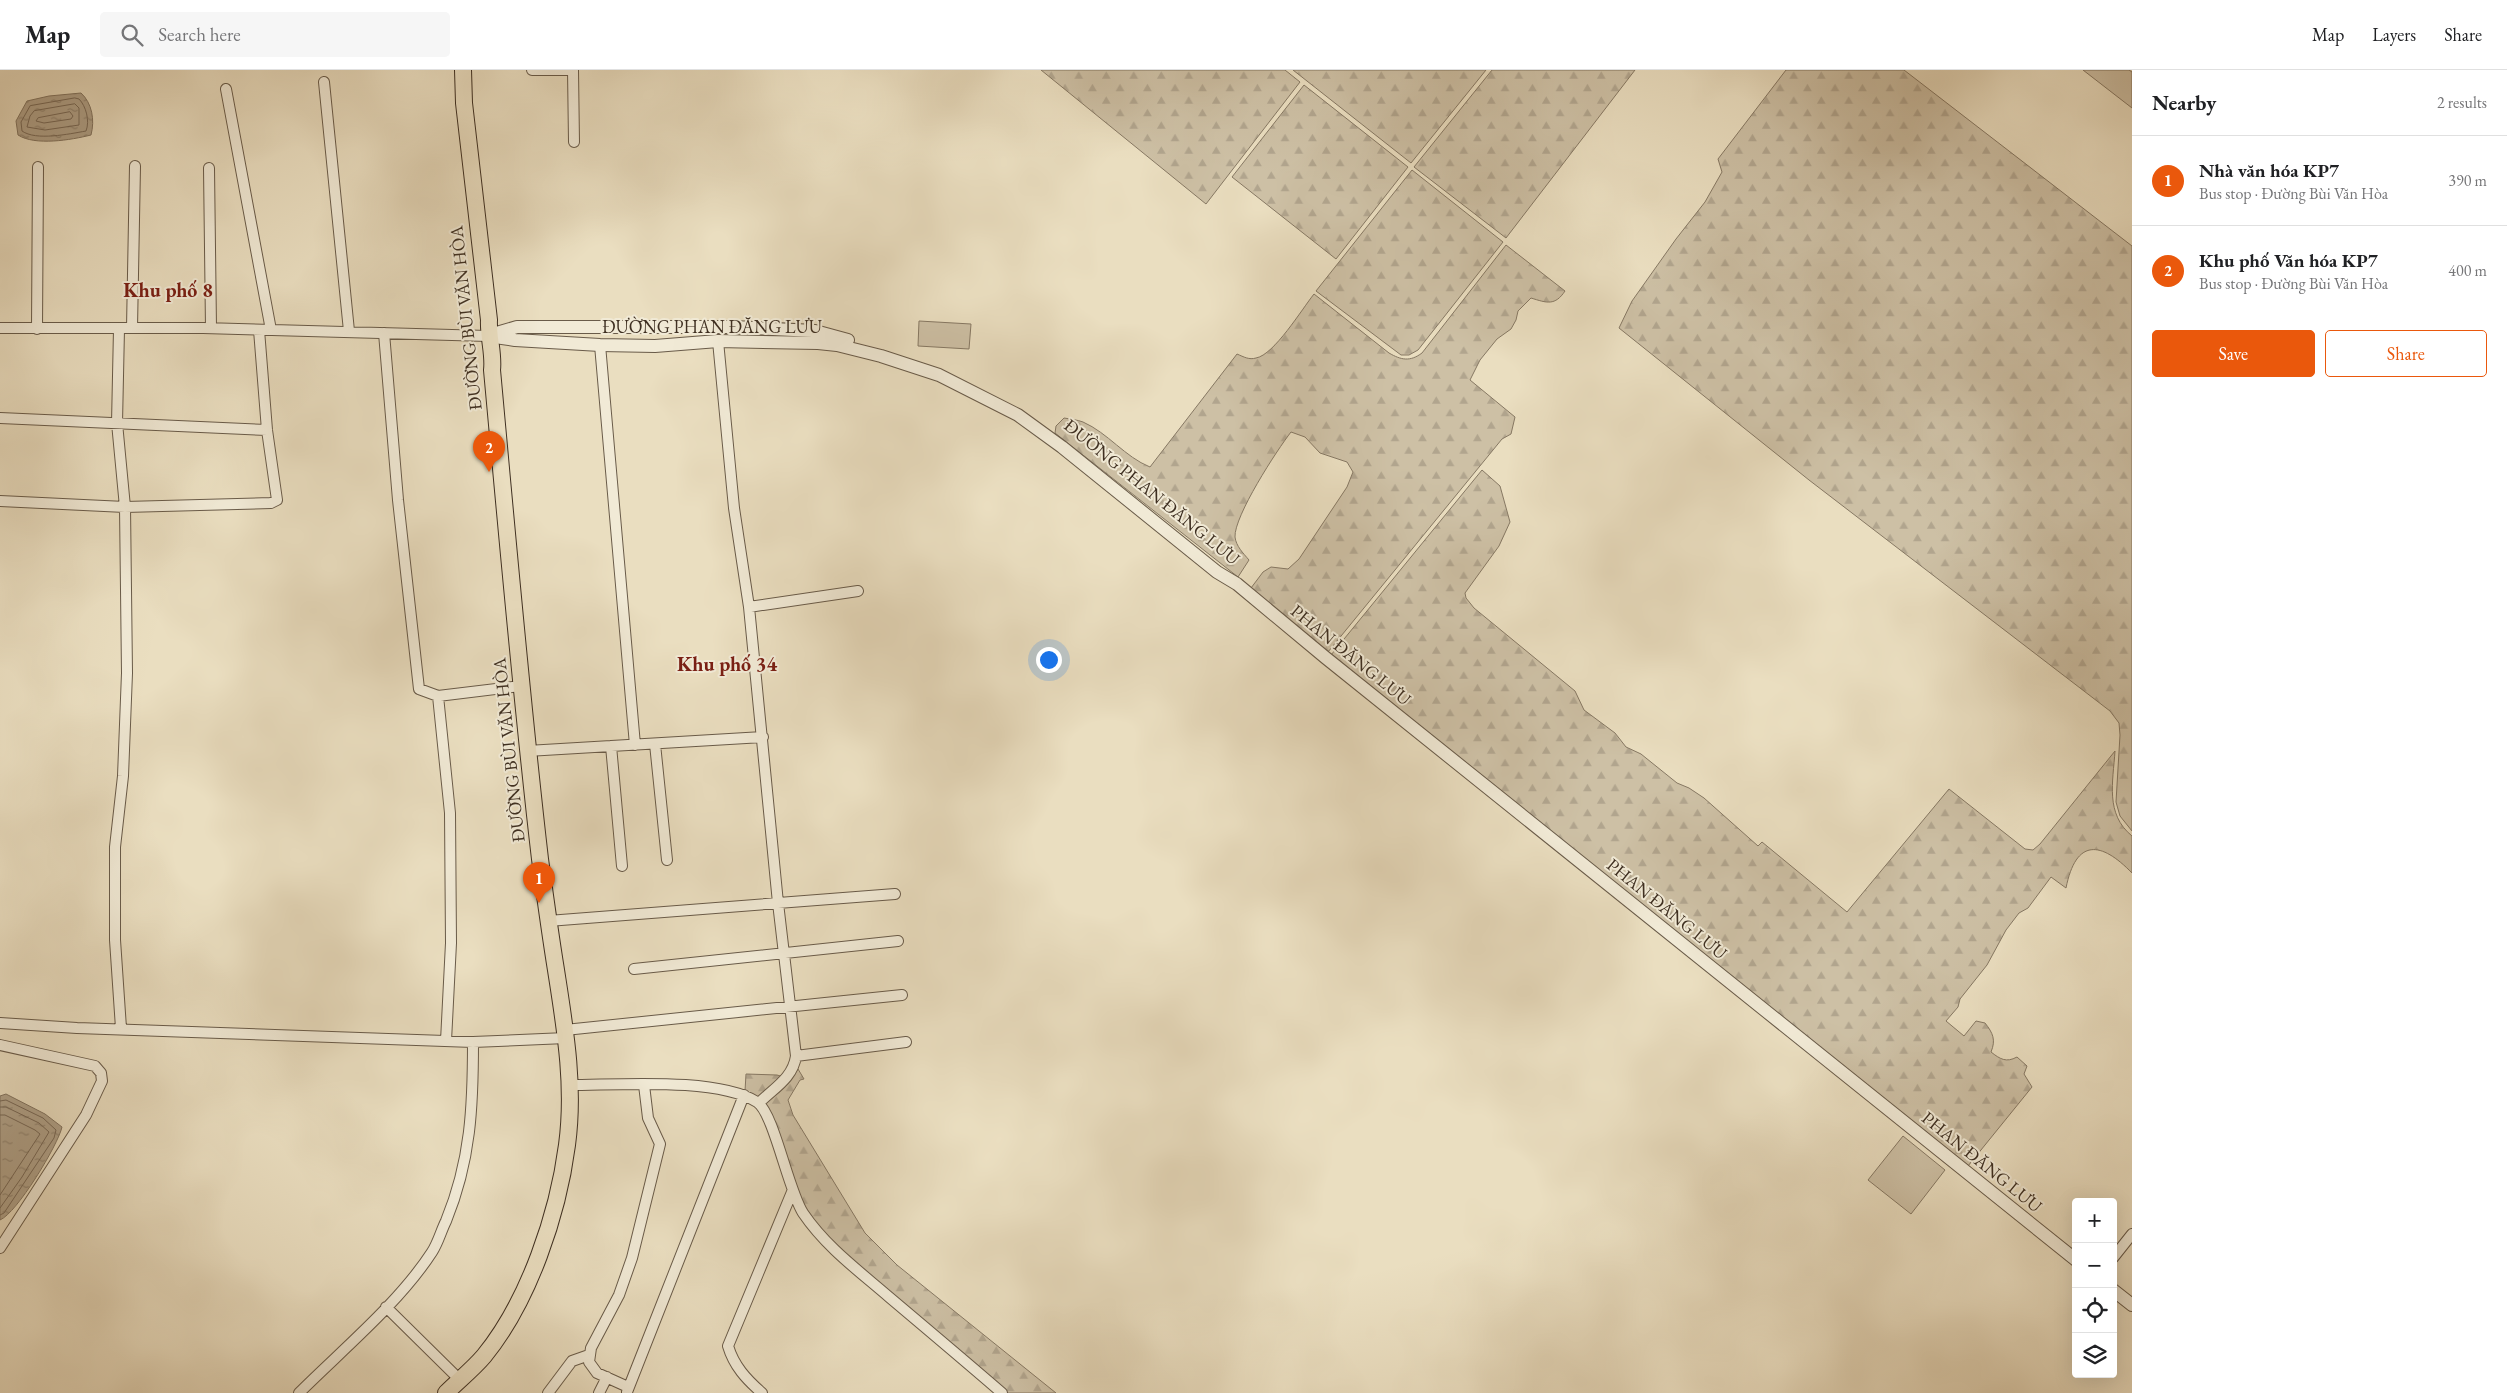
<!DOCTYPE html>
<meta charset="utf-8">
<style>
:root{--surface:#fff;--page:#f6f6f6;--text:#202124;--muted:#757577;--line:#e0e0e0;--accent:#ea580c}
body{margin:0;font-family:"EB Garamond",serif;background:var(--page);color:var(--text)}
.controls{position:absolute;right:15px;bottom:15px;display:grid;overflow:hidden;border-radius:5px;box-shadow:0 5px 20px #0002}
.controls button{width:45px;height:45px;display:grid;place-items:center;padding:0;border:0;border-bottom:1px solid var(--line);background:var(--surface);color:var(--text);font:25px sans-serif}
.you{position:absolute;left:1048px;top:589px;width:18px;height:18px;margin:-12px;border:4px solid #fff;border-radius:50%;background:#1a73e8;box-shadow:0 0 0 8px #1a73e833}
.badge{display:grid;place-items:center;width:32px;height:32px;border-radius:50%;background:var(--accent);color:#fff;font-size:16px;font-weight:700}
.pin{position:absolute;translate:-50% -41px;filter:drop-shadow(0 1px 2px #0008)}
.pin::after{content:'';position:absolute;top:26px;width:18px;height:15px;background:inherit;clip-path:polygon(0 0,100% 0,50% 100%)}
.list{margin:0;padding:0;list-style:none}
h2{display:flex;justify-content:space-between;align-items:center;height:65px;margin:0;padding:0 20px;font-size:21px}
h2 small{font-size:16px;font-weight:400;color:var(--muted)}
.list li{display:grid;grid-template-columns:32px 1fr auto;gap:15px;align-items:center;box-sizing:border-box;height:90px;padding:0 20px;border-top:1px solid var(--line)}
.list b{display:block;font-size:19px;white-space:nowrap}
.list p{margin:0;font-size:16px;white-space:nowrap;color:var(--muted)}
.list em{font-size:16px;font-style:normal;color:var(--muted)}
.actions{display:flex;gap:10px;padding:15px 20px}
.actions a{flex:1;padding:11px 0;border:1px solid var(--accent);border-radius:5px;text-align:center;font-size:18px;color:var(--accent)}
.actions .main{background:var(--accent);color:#fff}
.icon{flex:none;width:28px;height:28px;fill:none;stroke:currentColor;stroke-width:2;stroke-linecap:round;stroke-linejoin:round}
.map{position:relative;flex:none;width:2132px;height:1323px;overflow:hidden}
header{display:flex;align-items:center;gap:30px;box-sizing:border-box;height:70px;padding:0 25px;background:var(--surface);border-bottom:1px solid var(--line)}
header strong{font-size:24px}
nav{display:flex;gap:28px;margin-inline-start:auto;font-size:18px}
.search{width:350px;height:45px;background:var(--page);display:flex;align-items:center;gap:12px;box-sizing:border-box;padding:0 18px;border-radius:5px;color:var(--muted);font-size:19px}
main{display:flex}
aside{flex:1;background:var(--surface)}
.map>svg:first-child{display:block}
.forest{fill:url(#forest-firs);stroke:#867863}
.pitch{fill:#cdc0a5;stroke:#867863}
.water{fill:url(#water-ripples);stroke:#827460}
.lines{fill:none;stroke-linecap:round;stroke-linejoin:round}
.shore{stroke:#776856;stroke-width:1}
.minor-casing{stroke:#695b49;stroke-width:12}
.tertiary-casing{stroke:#695b49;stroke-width:14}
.primary-casing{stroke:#3e2f21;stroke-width:18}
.minor{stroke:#f1ead6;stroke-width:10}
.tertiary{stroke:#f1ead6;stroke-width:12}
.primary{stroke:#eadec0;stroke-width:16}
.labels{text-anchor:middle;stroke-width:4;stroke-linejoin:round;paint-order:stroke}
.street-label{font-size:18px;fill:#3e2f21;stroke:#f1ead6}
.quarter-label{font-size:20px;font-weight:bold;fill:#7a1f14;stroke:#f1ead6}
</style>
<header>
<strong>Map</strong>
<div class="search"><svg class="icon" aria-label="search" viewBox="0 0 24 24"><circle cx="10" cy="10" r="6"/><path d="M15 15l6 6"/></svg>Search here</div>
<nav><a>Map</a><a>Layers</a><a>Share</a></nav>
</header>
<main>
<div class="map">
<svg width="2132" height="1323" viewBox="0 0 2132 1323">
<defs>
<pattern id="forest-firs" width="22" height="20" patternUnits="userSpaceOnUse" patternTransform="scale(1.25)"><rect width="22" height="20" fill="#cdc0a5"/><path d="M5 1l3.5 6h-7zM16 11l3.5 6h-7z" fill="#b1a58e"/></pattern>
<pattern id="water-ripples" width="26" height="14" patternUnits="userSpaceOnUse" patternTransform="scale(1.25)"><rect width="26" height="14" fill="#b0a28a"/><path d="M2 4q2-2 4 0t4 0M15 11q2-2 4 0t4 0" fill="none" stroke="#918470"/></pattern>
</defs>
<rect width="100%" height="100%" fill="#eadec0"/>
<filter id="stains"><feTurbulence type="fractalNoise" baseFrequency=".004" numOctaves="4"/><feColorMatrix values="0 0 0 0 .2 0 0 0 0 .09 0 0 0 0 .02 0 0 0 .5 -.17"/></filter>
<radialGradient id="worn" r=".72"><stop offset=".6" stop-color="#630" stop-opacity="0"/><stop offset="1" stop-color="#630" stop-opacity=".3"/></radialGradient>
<path class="forest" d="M1041,0H1285L1300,12L1206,134Z
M1293,0H1486L1411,93Z
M1492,0H1635L1506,168L1414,97Z
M1786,0H1904L2132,176V761L2120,746L2116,732L2120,665L2119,653L2110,641L1809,410L1619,258L1632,231L1676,169L1705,132L1722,102L1718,89Z
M1304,15L1408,97L1336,189L1232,107Z
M1412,100L1503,172L1418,280L1409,285H1401L1316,221Z
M1506,175L1565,221C1555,236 1547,233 1531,228L1518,241L1516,250L1511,259L1497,269L1480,290L1470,310L1515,347L1511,364L1502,369L1328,582L1251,518L1263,502L1271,497L1288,499L1299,489L1347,417L1353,402L1347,392L1320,383L1305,367L1291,362C1277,380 1234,446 1235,467C1236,476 1243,483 1249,490L1238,507L1055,363L1056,356L1064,348C1070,349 1078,350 1083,352C1108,363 1125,387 1150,397L1237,284C1244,287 1249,290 1256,288C1274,285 1302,239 1314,224L1389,283C1401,290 1410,292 1422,283Z
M1482,400L1500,416L1510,452L1499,476L1465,523L1466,528L1474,538L1575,621L1584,640L1615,663L1626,677L1641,684L1677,713L1689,718L1704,728L1758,776L1762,772L1847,842L1949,719L2025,779L2033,780L2040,774L2115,681C2113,712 2105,744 2132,766V803C2101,771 2076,768 2066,818L2051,807L2028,838L2019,843L2006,860L1987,895L1960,929L1958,937L1946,951L1964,966L1976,951L1985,953C1993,963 1996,970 1991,982C2000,989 2006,993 2017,987L2027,996L2024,1004L2032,1017L1968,1096L1331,585Z
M798,999L804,1009L800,1010L788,1030L793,1045L865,1163L897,1195L1056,1323H1007L832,1174L806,1141L795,1120L772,1047L745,1021L746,1004L777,1005L791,1009Z"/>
<path class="pitch" d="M2083,0H2129L2132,2V38Z
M919,251L971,254L969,279L918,276Z
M1903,1066L1945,1100L1911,1144L1868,1110Z"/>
<path class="water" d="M81,23C92,33 95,50 91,65C71,70 35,76 18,65L16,51L27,31L49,26Z
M6,1024L45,1044L62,1057C58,1075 17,1143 0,1150V1026Z"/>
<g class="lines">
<path class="shore" d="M75,28L79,29C86,36 90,51 86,61C69,64 36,71 22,61L21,52L30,36Z
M75,34L79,38V55L45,60L27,57L30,46L34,41Z
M70,42L73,46L71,49L44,53L36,51L38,48Z
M0,1031L6,1030L43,1048L56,1060L54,1068L4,1143L0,1145
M0,1037H6L39,1053L49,1062L22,1107L0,1138
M0,1045H5L35,1060L40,1064L0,1125"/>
<g class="minor-casing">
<path id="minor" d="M532,0H573
M573,0L574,72
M324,12L349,261
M226,19L271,260
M209,98L211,258
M0,258H203L488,266
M132,258L135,96
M37,259L38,97
M119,259L117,353L125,437L127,603L123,706L115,777V870L121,958
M384,263L398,430L419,619L438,626L521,616
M718,271L734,438L749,537L778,833L796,986C793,1008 774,1018 759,1033
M600,275L635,675
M0,348L267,360
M0,431L125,437L271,433L277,430L267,360L259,260
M749,537L858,521
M438,626L450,743L451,873L446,971
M655,674L667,790
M611,676L622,796
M527,681L763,667
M548,851L895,824
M634,899L898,871
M0,953L77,958L473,972L566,968
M565,960L902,925
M0,975L95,996L101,1003L102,1011L86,1045L0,1178
M796,986L906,972
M570,1015C619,1015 717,1007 757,1032C774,1043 788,1120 803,1143C826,1177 859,1201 889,1227C927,1259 965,1291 1002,1323
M2113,1188L2132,1164
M386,1237L460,1310
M628,1317L597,1303L589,1292L591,1278L619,1225L632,1188L660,1074L648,1048L644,1015
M627,1322L744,1025
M299,1323C342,1280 399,1233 432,1182C438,1173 441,1161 446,1151C471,1090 473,1036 473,972
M548,1323L572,1291L589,1285
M599,1323L607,1307
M762,1323C746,1309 734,1296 728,1276L792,1122"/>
</g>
<g class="tertiary-casing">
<path id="tertiary" d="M493,264L517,257H734L815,261L848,270
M488,266L515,270L600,275L655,276L718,271L818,273L837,275L881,286L939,305L1018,345L1062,377L1217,502L1237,514L1326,588L2076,1190
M2113,1220L2132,1235"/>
</g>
<g class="primary-casing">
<path id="primary" d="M446,1323C458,1311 473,1299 484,1286C529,1231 558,1144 567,1075C575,1016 565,958 556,900C550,863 545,826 540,789C521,626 507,463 492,300C494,284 488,267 489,250L464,33L463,0"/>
</g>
<use href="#minor" class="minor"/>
<use href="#tertiary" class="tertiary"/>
<use href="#primary" class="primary"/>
</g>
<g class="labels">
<g class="street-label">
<text transform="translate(466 248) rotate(-96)" y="6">ĐƯỜNG BÙI VĂN HÒA</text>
<text x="712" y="263">ĐƯỜNG PHAN ĐĂNG LƯU</text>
<text transform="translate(1152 422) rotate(39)" y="6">ĐƯỜNG PHAN ĐĂNG LƯU</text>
<text transform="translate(1351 585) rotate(39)" y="6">PHAN ĐĂNG LƯU</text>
<text transform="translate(509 680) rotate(-96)" y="6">ĐƯỜNG BÙI VĂN HÒA</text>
<text transform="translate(1667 839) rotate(39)" y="6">PHAN ĐĂNG LƯU</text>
<text transform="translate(1982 1092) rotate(39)" y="6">PHAN ĐĂNG LƯU</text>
</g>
<g class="quarter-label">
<text x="168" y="227">Khu phố 8</text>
<text x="727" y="601">Khu phố 34</text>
</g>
</g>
<rect width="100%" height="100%" filter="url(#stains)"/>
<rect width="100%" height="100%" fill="url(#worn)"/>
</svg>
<div class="controls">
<button>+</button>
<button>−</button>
<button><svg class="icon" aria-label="locate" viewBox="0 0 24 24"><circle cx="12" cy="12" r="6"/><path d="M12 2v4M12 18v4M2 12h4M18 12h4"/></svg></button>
<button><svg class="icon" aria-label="layers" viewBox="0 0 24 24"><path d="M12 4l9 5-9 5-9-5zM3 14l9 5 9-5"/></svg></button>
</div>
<div class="you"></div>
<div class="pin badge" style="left:539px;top:833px">1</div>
<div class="pin badge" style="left:489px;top:402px">2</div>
</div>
<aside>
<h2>Nearby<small>2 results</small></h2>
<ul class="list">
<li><span class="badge">1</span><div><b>Nhà văn hóa KP7</b><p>Bus stop · Đường Bùi Văn Hòa</p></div><em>390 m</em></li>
<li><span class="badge">2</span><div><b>Khu phố Văn hóa KP7</b><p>Bus stop · Đường Bùi Văn Hòa</p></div><em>400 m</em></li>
</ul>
<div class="actions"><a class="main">Save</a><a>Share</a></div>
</aside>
</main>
